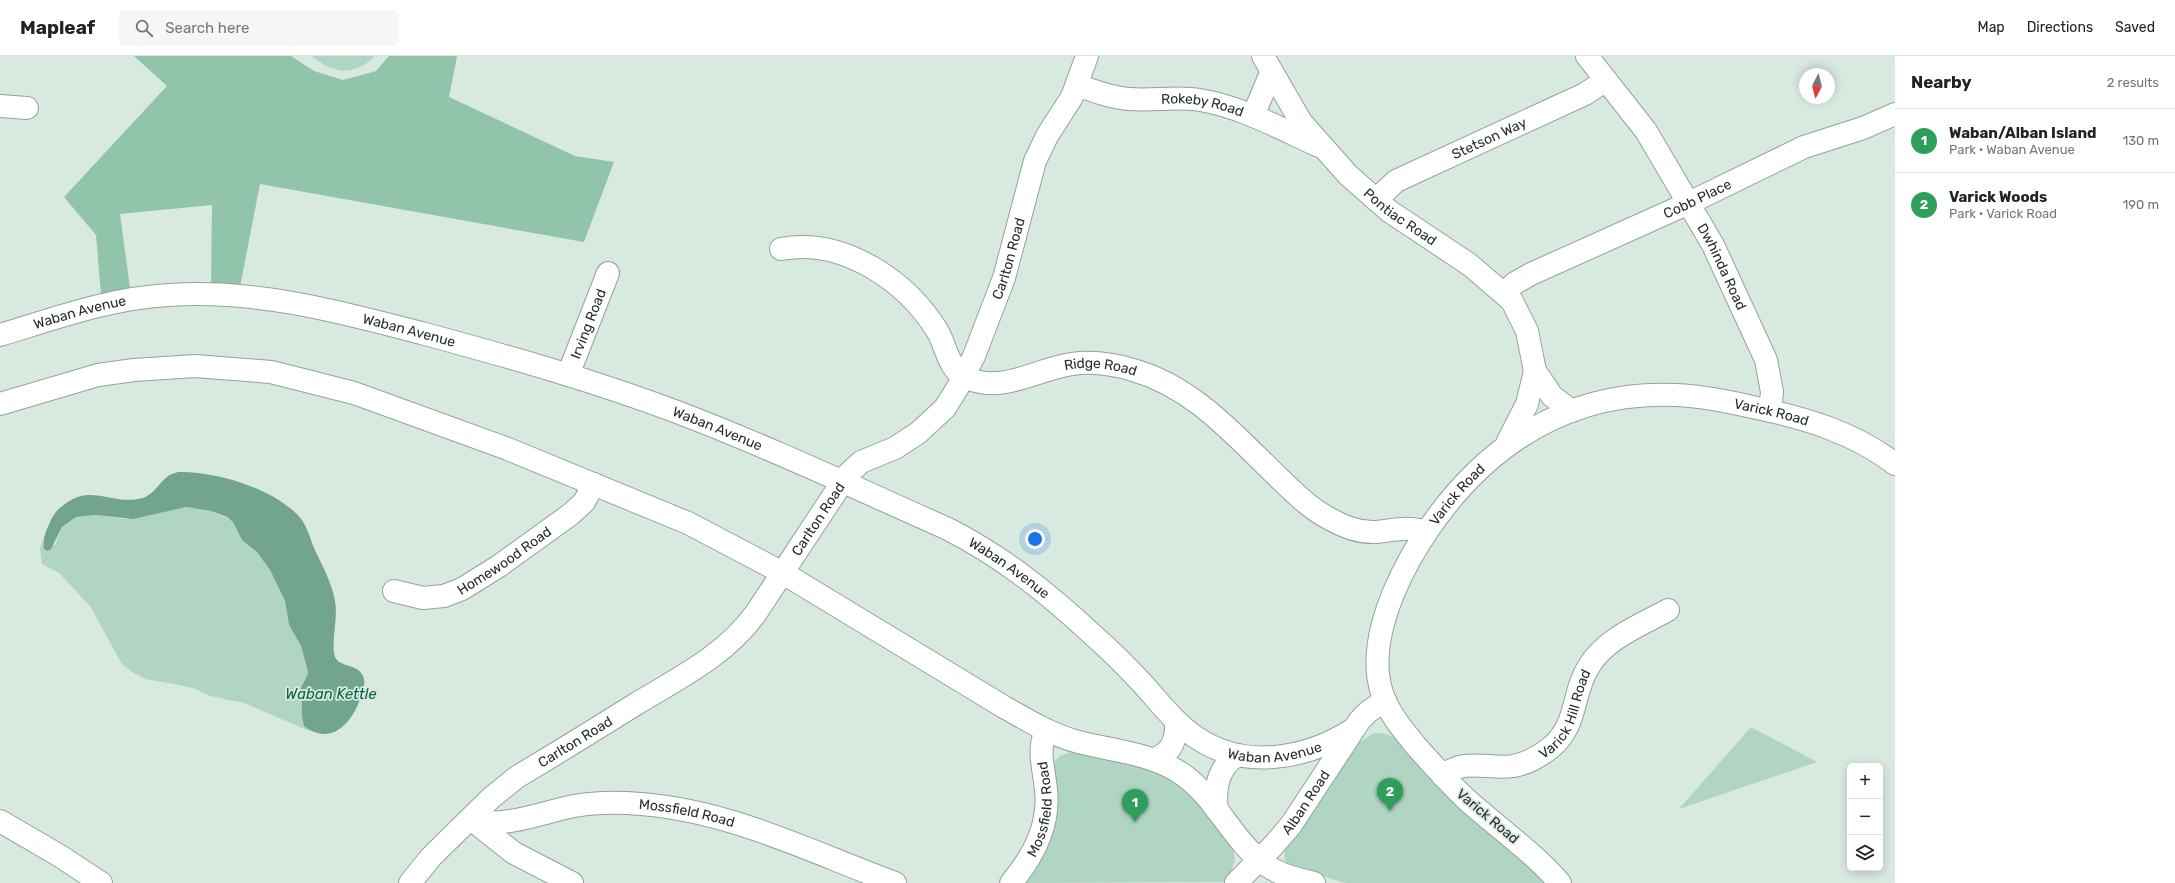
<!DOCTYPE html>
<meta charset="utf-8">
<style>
:root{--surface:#fff;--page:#f6f6f6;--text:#222;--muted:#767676;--line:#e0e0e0;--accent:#0b8043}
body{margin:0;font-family:Rubik,sans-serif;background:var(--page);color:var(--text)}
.controls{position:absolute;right:12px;bottom:12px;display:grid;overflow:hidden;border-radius:6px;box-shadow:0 2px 10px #0003}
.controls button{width:36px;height:36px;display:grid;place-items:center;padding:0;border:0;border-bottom:1px solid var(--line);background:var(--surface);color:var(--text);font:20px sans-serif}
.compass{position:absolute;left:1799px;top:12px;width:36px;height:36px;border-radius:50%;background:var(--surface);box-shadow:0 2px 10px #0003;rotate:187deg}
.you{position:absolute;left:1035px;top:483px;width:14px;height:14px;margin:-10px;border:3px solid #fff;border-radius:50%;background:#1a73e8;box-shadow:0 0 0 6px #1a73e833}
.badge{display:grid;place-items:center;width:26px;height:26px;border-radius:50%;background:var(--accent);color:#fff;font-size:13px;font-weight:700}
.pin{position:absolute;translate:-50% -33px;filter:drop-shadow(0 1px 2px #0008)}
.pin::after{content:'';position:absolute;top:21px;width:14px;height:12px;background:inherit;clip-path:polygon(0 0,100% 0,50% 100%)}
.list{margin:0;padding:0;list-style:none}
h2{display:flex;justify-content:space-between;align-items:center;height:52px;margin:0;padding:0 16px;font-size:17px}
h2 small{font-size:13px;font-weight:400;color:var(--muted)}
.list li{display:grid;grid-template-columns:26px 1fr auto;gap:12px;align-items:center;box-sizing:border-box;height:64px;padding:0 16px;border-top:1px solid var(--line)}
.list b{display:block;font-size:15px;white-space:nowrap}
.list p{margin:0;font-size:13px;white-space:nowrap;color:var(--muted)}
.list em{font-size:13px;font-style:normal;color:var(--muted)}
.icon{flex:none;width:22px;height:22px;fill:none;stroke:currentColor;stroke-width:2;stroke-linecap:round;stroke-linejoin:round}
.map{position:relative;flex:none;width:1895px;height:827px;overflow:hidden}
header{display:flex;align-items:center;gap:24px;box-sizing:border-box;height:56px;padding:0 20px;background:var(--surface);border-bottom:1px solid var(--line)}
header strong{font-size:19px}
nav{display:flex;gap:22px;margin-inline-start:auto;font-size:14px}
.search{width:280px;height:36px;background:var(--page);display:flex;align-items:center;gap:10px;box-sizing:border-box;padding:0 14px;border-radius:6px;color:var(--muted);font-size:15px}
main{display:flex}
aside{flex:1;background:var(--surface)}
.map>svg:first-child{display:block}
.green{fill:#b1d5c3}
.forest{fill:#91c4ab}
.water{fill:#73a48d}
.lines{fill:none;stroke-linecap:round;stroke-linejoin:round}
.minor-casing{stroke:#93a39b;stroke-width:24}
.minor{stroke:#fff;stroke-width:22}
.labels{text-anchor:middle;stroke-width:3.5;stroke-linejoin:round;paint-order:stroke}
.street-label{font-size:14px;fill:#272e2b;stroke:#d8e9e0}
.water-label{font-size:15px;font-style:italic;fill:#096547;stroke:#d8e9e0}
</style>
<header>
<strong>Mapleaf</strong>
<div class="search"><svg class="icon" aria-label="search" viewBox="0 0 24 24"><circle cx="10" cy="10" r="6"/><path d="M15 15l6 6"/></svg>Search here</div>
<nav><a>Map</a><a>Directions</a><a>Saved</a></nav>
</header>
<main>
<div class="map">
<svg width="1895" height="827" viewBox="0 0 1895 827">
<rect width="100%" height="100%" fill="#d8e9e0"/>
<path class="green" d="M312,0H375C355,20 334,19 312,0Z
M186,451L211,455L233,465L242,484L257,496L270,514L285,545L289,569L301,590L307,612L308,618L301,647L302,660L304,669L312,676L244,647L210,640L193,632L174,628L145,623L132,616L122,608L90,550L59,517L42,508L40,493L43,483V489H55L62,471L76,461L95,459L124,463Z
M1751,671L1817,706L1679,753Z
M1380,677L1398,682L1549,827H1346L1301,814L1288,808L1284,803L1285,793L1357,688L1372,678Z
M1074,695L1152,713L1189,735L1232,789L1235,803L1230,819L1226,826L1023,827L1055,705L1060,700Z"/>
<path class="forest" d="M134,0H291L314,15L343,24L376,15L389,0H457L449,41L575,100L614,106L584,186L260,128L240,231L211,230L212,149L120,158L130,232L101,238L96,179L64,141L167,30Z"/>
<path class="water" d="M178,416C216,415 277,433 302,464C308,473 310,482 314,492C322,509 332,527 335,545C338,562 332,580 334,597C336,613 357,606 363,620C366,627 363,636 360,643C351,669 330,690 304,670L302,660L301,632L308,618L307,612L301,590L289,569L285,545L270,514L257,496L242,484L233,466L227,461L211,455L186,451L133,463L95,459L76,461L62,471L51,493L48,495L44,493C42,482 47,473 51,464C54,457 59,452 65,448C90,428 111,448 138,443C153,441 157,429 167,421C169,419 174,417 178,416Z"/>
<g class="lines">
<g class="minor-casing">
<g id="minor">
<path id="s1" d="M1263,0L1301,66L1348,119L1389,155L1470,209L1512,245L1527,275L1535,315L1552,340L1572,355"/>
<path id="s2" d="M1587,0L1646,75L1713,189L1766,304L1772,336L1770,355"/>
<path id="s3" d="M1077,29C1094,35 1112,42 1130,43C1153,45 1177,40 1200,44C1242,51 1281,73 1319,90"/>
<path d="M0,50L27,52"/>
<path d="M1253,60L1271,17"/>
<path id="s4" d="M1376,144L1396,125L1585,38L1606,24"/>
<path id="s5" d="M781,193C843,181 907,225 938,276C946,290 949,314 965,321C1001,339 1036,313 1072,308C1092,305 1113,308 1133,314C1194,331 1235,380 1279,422C1295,437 1310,453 1330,463C1344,471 1361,477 1377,476C1395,474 1409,470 1426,476"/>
<path id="s6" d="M1505,237L1515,227L1531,218L1689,147L1804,91L1863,72L1895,58"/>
<path id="s7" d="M0,279C56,262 111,242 169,239C257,233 341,256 425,278C510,301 595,325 677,356C769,391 858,433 948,473C1003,501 1049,538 1094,580C1110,594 1125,609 1140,625C1158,644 1174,667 1197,682C1245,714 1306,703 1352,674"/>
<path id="s8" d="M568,319L608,217"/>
<path d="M0,348L98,319L134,314L195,310L271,316L354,337L508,393L688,467L783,517L1004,651C1027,664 1050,678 1075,685C1111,695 1149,696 1182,718C1216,741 1233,786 1266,809C1280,819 1297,823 1314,827"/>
<path d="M1508,385L1527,348L1535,315"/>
<path id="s9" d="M394,535L423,542L444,540L462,533L499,510L571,458L584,446L594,428"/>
<path d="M1154,703C1172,698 1177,682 1176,665"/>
<path id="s10" d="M1443,720C1464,701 1489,714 1513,710C1527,708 1538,701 1549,693C1579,670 1571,638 1589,610C1606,582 1641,569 1668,554"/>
<path d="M1217,754C1214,733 1218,710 1238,699"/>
<path id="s11" d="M470,763C500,774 543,756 574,750C595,746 619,746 641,748C731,755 811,796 895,827"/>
<path d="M471,763L514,797L572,827"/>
<path d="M0,765L60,800L101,827"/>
<path id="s12" d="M410,827L431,801L491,742L517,721C557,697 596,673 636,648C679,622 726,599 756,557L847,419L861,406L895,392L918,377L945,352L958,331L974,300L1004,222L1035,105L1047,80L1072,41L1087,0"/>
<path id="s13" d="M1011,827C1033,801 1050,770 1046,734C1044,712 1037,695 1046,674"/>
<path id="s14" d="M1236,827L1272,791L1291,769L1360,664L1368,656L1385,644"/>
<path id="s15" d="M1560,827C1532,795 1497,771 1466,743C1448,726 1432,708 1416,690C1403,674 1389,658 1382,637C1368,594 1389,541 1410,503C1467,403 1555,334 1675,339C1703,340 1730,346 1757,352C1805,362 1855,377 1895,408"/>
</g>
</g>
<use href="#minor" class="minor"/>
</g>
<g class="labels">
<g class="street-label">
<text dy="5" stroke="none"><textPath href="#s3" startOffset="128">Rokeby Road</textPath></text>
<text dy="5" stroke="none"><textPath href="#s4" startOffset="130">Stetson Way</textPath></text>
<text dy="5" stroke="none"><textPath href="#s6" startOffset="215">Cobb Place</textPath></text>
<text dy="5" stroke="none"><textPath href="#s1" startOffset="214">Pontiac Road</textPath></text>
<text dy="5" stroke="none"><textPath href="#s12" startOffset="891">Carlton Road</textPath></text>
<text dy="5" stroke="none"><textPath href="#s2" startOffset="251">Dwhinda Road</textPath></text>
<text dy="5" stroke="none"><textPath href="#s7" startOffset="83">Waban Avenue</textPath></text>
<text dy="5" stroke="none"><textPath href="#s8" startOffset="55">Irving Road</textPath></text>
<text dy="5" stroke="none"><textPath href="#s7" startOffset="418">Waban Avenue</textPath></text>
<text dy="5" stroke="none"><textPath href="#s5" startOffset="381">Ridge Road</textPath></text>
<text dy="5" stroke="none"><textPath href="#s15" startOffset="830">Varick Road</textPath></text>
<text dy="5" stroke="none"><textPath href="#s7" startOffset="742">Waban Avenue</textPath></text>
<text dy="5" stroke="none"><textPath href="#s15" startOffset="483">Varick Road</textPath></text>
<text dy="5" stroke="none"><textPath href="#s12" startOffset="555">Carlton Road</textPath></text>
<text dy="5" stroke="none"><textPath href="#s9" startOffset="121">Homewood Road</textPath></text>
<text dy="5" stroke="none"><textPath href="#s7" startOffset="1066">Waban Avenue</textPath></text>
<text dy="5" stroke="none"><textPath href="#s10" startOffset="152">Varick Hill Road</textPath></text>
<text dy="5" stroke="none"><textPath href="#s12" startOffset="219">Carlton Road</textPath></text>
<text dy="5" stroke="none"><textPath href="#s7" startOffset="1402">Waban Avenue</textPath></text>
<text dy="5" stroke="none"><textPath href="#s14" startOffset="107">Alban Road</textPath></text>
<text dy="5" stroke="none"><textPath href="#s13" startOffset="82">Mossfield Road</textPath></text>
<text dy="5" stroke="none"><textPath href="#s11" startOffset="220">Mossfield Road</textPath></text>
<text transform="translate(1488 760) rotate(40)" y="5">Varick Road</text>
</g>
<g class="water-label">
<text x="331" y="643">Waban Kettle</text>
</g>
</g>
</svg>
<div class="controls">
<button>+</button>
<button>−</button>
<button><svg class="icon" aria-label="layers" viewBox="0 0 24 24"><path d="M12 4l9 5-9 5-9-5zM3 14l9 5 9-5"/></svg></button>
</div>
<svg class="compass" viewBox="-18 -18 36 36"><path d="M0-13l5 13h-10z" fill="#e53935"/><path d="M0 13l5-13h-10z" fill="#767676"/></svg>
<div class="you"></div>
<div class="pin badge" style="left:1135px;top:766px;background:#2e9e5b">1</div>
<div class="pin badge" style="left:1390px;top:755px;background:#2e9e5b">2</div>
</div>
<aside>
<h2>Nearby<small>2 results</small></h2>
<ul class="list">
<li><span class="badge" style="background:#2e9e5b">1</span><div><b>Waban/Alban Island</b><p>Park · Waban Avenue</p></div><em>130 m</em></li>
<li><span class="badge" style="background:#2e9e5b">2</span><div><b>Varick Woods</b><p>Park · Varick Road</p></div><em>190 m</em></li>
</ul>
</aside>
</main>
